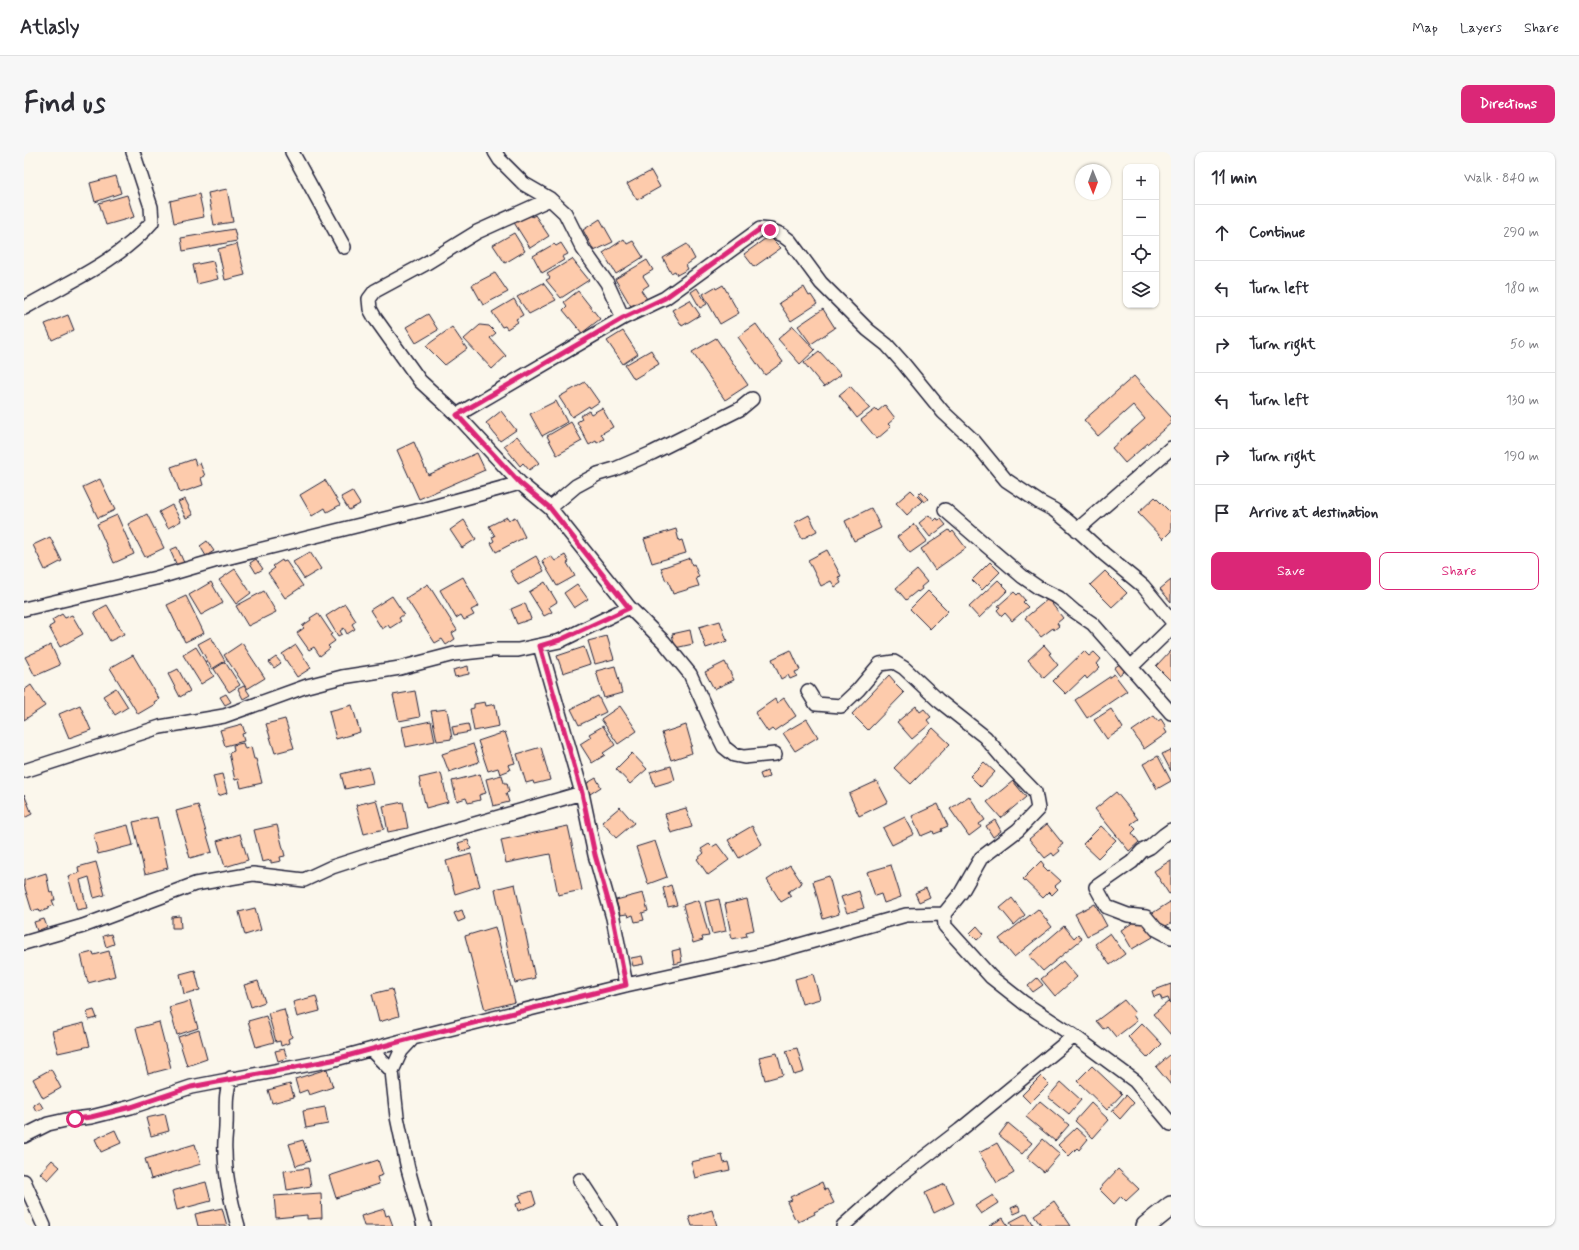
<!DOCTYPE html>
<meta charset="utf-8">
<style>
:root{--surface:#fff;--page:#f7f7f7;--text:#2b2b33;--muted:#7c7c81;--line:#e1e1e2;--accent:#db2777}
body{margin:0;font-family:Mynerve,sans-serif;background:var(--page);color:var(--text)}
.controls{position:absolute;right:12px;top:12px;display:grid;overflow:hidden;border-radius:8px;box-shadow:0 1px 3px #0004}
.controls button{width:36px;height:36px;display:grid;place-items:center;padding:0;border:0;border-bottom:1px solid var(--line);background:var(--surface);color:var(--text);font:20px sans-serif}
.compass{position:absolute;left:1051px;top:12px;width:36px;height:36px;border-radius:50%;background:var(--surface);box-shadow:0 1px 3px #0004;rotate:179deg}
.stop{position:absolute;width:12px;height:12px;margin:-9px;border:3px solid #db2777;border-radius:50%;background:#fff}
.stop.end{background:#db2777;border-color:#fff;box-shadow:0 1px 4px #0008}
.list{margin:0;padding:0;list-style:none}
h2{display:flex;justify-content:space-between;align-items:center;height:52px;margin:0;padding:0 16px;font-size:17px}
h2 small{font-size:13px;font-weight:400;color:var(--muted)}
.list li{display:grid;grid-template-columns:26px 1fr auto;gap:12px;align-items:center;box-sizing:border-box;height:56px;padding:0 16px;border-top:1px solid var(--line)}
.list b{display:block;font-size:15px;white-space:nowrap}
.list em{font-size:13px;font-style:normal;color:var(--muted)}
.actions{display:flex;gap:8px;padding:12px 16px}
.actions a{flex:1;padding:9px 0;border:1px solid var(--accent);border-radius:8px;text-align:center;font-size:14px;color:var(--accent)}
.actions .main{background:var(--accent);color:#fff}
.icon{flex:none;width:22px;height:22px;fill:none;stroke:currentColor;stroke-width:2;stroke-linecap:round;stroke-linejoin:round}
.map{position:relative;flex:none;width:1147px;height:1074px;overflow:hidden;border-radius:8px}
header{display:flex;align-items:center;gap:24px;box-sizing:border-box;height:56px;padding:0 20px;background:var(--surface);border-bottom:1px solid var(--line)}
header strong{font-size:19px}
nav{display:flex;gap:22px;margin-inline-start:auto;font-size:14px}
.intro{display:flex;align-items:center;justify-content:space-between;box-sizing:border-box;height:96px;padding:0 24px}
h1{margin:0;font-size:28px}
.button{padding:10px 18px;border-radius:8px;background:var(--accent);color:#fff;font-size:14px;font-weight:700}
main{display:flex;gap:24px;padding:0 24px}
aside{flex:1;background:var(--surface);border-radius:8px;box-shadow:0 1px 3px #0004}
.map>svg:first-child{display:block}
.building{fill:#fdcbac;stroke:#22223b}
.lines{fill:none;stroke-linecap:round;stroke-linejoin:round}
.street-casing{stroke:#22223b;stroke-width:16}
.secondary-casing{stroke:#22223b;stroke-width:22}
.street{stroke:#fbf7ec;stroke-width:13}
.secondary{stroke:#fbf7ec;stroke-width:19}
.route{stroke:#db2777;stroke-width:5}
</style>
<header>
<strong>Atlasly</strong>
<nav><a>Map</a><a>Layers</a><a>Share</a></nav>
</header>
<div class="intro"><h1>Find us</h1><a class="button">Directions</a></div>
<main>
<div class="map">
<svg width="1147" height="1074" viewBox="0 0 1147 1074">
<rect width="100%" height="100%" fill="#fbf7ec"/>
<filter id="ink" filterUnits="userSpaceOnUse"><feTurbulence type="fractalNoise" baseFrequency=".025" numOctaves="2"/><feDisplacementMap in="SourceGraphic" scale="8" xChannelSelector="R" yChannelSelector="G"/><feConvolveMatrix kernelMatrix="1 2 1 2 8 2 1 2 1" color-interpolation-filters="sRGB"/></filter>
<g filter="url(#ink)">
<path class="building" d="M627,19L636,35L613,48L603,32Z
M92,24L97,41L71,50L66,31Z
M203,37L209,70L190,73L184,41Z
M175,42L180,65L150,71L146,49Z
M103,43L110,65L82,73L75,51Z
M505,59L508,65L511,63L525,84L506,96L489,69Z
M576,67L589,90L570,99L559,78Z
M210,77L213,89L159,99L157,86Z
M490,81L501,99L481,111L469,93Z
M745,84L757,96L730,115L720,102Z
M600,87L603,92L609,89L619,105L592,122L579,101Z
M537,91L544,102L538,105L540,108L518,121L509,104L530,92L532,94Z
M213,92L221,123L201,128L194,97Z
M663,92L671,107L662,113L664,117L653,123L651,119L647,121L639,106Z
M548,107L565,128L537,146L522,128L526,126L523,122Z
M623,108L629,118L619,124L625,133L617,138L623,147L608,156L591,127Z
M189,109L194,127L173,132L169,113Z
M471,121L484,140L459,153L448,133Z
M519,131L532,148L505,162L493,145Z
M699,133L715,161L696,172L679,142L691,135L692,137Z
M780,135L785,144L787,143L793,152L767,169L755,151Z
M673,136L683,152L676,156L667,140Z
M554,139L576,167L558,181L539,158L543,154L540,150Z
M490,147L499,163L492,167L494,170L483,177L481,174L478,175L468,160Z
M666,148L676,163L658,174L648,158Z
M799,157L811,176L787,192L774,174Z
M404,162L414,178L392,191L382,175Z
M44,163L50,178L28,188L21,172Z
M732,172L759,210L741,223L714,185Z
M456,173L465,174L472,181L466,186L482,204L468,217L440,187Z
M769,174L791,198L776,212L754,187Z
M428,175L443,197L421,213L402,194Z
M599,179L614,202L599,212L583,189Z
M692,186L724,233L701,248L668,200Z
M627,198L635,212L610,227L601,213Z
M795,199L817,223L800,235L780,211Z
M1110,224L1147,265V271L1101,311L1088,296L1121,267L1109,253L1074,284L1060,268Z
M561,230L575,250L566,256L565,254L548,265L535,245Z
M826,234L846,256L833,266L815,243Z
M532,249L543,270L518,284L506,262Z
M861,253L871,266L864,272L867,275L853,287L837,268L852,257L854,259Z
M578,256L589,275L577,282L580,287L573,291L572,289L565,293L553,270L558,267L556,264L565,259L567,262Z
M477,259L492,278L476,289L462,271Z
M547,270L558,289L533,303L523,284Z
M493,284L515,311L505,318L499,311L496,314L480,294Z
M390,290L404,323L453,301L461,318L395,347L373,298Z
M170,307L172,313L176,311L181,324L177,326L179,333L156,341L147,315Z
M76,327L91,358L74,366L59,335Z
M301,328L316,353L303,360L301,356L288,364L276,343Z
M887,338L898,349L883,363L872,351Z
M328,339L336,352L325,358L317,345Z
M897,340L904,347L900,350L894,343Z
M1131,345L1147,361V379L1139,387L1114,361Z
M161,347L169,363L162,366L154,350Z
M148,353L157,369L144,376L135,360Z
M847,356L857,376L830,389L821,369Z
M123,362L140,396L121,405L104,372Z
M93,363L110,402L90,411L73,372Z
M785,363L793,379L778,387L770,371Z
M905,363L910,369L913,366L914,368L917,367L922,373L906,385L895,371Z
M483,365L485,368L491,365L501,385L472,400L467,391L470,389L468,385L471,384L465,374Z
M440,368L452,387L438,396L426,378Z
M890,372L903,389L886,401L873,385Z
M652,377L655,389L658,388L662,401L628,411L620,387Z
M925,378L927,381L929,379L942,396L911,418L897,397Z
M26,385L38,409L21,418L9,393Z
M183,389L190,399L182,404L176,394Z
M153,395L161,413L154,416L146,398Z
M803,398L817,424L814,425L817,431L811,435L807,429L797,434L784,408Z
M286,400L297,417L280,427L269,410Z
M541,403L545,410L543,411L551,424L533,434L518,409L527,404L531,409Z
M512,404L520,419L494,433L486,419Z
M666,406L668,413L670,412L675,425L672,426L675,434L649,442L644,428L642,429L637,416Z
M232,407L239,417L232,421L226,411Z
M258,408L259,410L262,409L279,434L261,446L244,421L251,416L249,414Z
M966,410L976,420L958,438L948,428Z
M211,417L227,441L212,452L195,428Z
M893,418L903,430L897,435L898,437L894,440L893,439L882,448L872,436Z
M1081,419L1103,441L1088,455L1066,433Z
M439,425L455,454L447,458L450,463L440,468L437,463L432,466L416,438Z
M974,428L984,438L955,466L945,455Z
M1147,428V450L1136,437Z
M187,430L199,451L177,463L165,443Z
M521,430L533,450L525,455L528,460L520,464L505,440Z
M404,432L433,478L428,481L431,487L422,493L418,487L411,491L382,446Z
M553,432L564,447L550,456L540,441Z
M240,439L252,460L224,474L212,454Z
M904,439L924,459L906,477L886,457Z
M990,440L993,443L995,441L1001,448L999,450L1004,455L988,469L981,461L978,464L973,458L976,455L974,454Z
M162,444L180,481L161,490L143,453Z
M368,444L380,462L375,466L377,469L366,476L364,473L358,477L346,458Z
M1024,447L1039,466L1033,471L1035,474L1030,478L1029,476L1017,485L1001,466Z
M501,451L507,467L493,472L487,457Z
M321,452L332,469L328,472L331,477L323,482L320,476L316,479L318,482L314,484L302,464Z
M83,453L100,482L86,489L70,460Z
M294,461L308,482L306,483L311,489L304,494L306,496L296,504L290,495L285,498L273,481L280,476L278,474L287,468L286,466Z
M38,462L41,466L48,463L59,482L36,495L25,475L30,472L28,468Z
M696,469L703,489L682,496L675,475Z
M666,478L669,492L651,496L648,482Z
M583,484L590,507L571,512L564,489Z
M187,485L201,509L188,517L174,492Z
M218,491L241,526L223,537L200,503Z
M27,493L36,513L11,524L1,505Z
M272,493L287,516L273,525L258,502Z
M1020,493L1027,501L1025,502L1034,513L1020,526L1004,508Z
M172,495L190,524L177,532L159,503Z
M560,495L566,512L539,521L533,504Z
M767,498L776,518L771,520L773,524L766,527L764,523L757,527L748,507Z
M1147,498V529L1132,514Z
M1060,499L1065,504L1070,500L1077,507L1073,512L1076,515L1063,527L1061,524L1042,542L1029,529Z
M109,503L135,547L130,550L131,552L114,562L86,516Z
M252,505L257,511L250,516L245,510Z
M201,510L216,533L205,540L190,517Z
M701,510L710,528L690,537L681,520Z
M1097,511L1102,518L1095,523L1090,516Z
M444,514L445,522L431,525L429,518Z
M591,514L598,541L580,546L572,519Z
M154,517L166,539L156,545L144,522Z
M1090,522L1103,539L1063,566L1051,548Z
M865,523L871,530L870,531L880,541L844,578L828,562Z
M7,533L21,554L0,568V538Z
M220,534L226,543L219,547L214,537Z
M92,536L104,555L91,563L79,544Z
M391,539L396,565L375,569L369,543Z
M202,542L207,550L201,553L196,545Z
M574,544L582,560L555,573L547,557Z
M760,546L772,564L750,579L748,577L744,580L731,561L751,547L753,551Z
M461,550L462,554L471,552L475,574L450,579L446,557L450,556V552Z
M56,553L67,578L45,586L35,562Z
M328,553L336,580L312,587L305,559Z
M596,554L613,579L594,592L577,567Z
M892,554L896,560L900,557L907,565L903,568L906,572L888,587L873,570Z
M423,557L428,587L413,589L407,559Z
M1087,557L1099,576L1083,587L1070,568Z
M1130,564L1134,569L1137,567L1142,575L1140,576L1143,581L1120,597L1108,579Z
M261,567L270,596L251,601L242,572Z
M783,567L794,585L771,599L759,581Z
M407,569L411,589L382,595L378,575Z
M218,572L221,581L218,582L220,589L201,594L196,578Z
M444,572L446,580L430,583L428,575Z
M662,573L668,594H666L668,601L647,608L638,581Z
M579,574L591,593L579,601L581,603L568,611L556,592L567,585L565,582Z
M909,576L926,592L887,632L870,616Z
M481,580L491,611L484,613L486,618L476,622L474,616L464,619L454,589Z
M219,591L221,597L227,595L230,607H232L238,631L217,636L215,627L211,628L205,601L210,599L209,593Z
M449,592L455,610L425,620L418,602Z
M517,595L526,628L510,632L509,629L502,631L493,602Z
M1147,598V619L1138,602Z
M608,601L623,617L606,632L592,617Z
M1134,604L1147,629L1133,637L1119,612Z
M960,610L971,620L957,635L946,624Z
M647,614L651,628L631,634L626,620Z
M345,615L349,631L321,637L317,622Z
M743,619L745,625L738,627L736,622Z
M417,621L424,650L402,656L395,626Z
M198,622L203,641L194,644L189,624Z
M456,622L462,641L455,643L456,648L444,651L442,646L433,649L428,629Z
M478,623L480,631H483L485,640L482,641L485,650L469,654L462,627Z
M572,626L577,635L566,642L560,633Z
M853,629L864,650L835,664L825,642Z
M989,629L1002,645L977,666L963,650Z
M1092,640L1114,667L1107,672L1112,677L1108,681L1115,690L1105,699L1071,657Z
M0,642L8,662L0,666Z
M945,644L961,668L955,672L957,675L945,684L926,657Z
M352,648L360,677L340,682L332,653Z
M379,650L384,676L364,680L359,654Z
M914,652L924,674L917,677L918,679L910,682L909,679L897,684L888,664Z
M174,653L188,700L166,706L152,659Z
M596,655L610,671L592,686L578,670Z
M662,656L668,675L647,681L641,662Z
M133,665L144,716L121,722L109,670Z
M881,665L890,682L868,693L859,676Z
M971,668L977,679L969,685L962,674Z
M1023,672L1039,692L1034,696L1036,699L1030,704L1028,701L1021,706L1005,687Z
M104,673L109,693L74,702L69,682Z
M253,673L261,704L256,705L257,709L247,711V708L238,710L230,678Z
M544,674L558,738L534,743L526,702L482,711L477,688Z
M728,674L738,692L715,706L704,688Z
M1077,674L1092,688L1074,706L1059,692Z
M216,682L224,708L201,715L193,689Z
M444,688L447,697L437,700L434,691Z
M631,689L643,725L624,732L612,695Z
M685,692L688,695L693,692L705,708L684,723L673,707L680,701L677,697Z
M447,702L456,734L431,742L422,709Z
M1147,708V741L1145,742L1130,719Z
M1017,709L1020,713L1019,714L1024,719L1025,718L1037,729L1031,734L1034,737L1028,743L1025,740L1019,746L999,727Z
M72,710L81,743L70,746L65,725L56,728L63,756L53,758L44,724L55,721L54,715Z
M766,713L778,731L764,740L767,744L757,750L743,728Z
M867,713L877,745L860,751L857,742L851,744L843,720Z
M22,721L26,741L29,740L31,748H28L30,753L24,755V757L16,760L15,757L8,759L0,733V728Z
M805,724L815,762L799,767L789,729Z
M491,732L511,826L491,831L471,737Z
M647,733L653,753L644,755L639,736Z
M902,736L906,745L895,750L891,741Z
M835,739L840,756L823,761L817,745Z
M619,741L624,759L618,761L620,768L611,770L609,763L604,765L603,762L596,763L592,748Z
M988,746L1001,763L990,773L976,756Z
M695,747L702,779L688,782L681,750Z
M723,747L730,778L722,780L723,784L708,787L701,752Z
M675,748L685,784L678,785L679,788L669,791L659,753Z
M1146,750L1147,752V771L1137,777L1127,762Z
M1071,752L1083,774L1063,784L1051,762Z
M231,756L237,778L221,783L215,760Z
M1014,757L1028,775L990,805L975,787Z
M438,758L441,767L434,770L430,761Z
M156,764L157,776H148V765Z
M1117,766L1129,785L1108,797L1097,778Z
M20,767L23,775L13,779L10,770Z
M953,774L960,782L953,788L946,781Z
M1040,774L1050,786L1054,782L1058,787L1019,819L1005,804Z
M471,775L491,850L461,858L441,784Z
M1086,781L1101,802L1086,813L1071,792Z
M87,782L90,792L82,795L79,784Z
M656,797L658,810L650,812L648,799Z
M85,799L91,824L64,831L57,803L69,800L70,803Z
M618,804L620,812L609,814L607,806Z
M1039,809L1053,825L1031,844L1017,827Z
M171,818L176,838L160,842L156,822Z
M789,822L796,847L778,852L771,827Z
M1013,826L1019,833L1009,840L1004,834Z
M234,829L241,850L227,855L220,833Z
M1147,832V851H1146L1144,846L1138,848L1136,843L1130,845L1128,839Z
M368,837L375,864L355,870L348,842Z
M292,844L296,859L273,865L269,850Z
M1100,848L1111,861L1109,863L1113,869L1092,885L1083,874L1079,877L1072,869Z
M166,849L174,876L153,883L145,855Z
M1144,850L1147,853V883L1129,862Z
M260,857L268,885L264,887L265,891L257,894L256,889L252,890L244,861Z
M70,858L73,866L65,868L63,860Z
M242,864L250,890L232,895L224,869Z
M135,870L147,916L124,922L112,876Z
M60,871L66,894L34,901L28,879Z
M1118,871L1138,892L1124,906L1104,885Z
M175,878L183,907L163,914L154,885Z
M773,896L780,920L770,923L762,899Z
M260,897L263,906L254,909L251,899Z
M753,901L759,923L741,928L735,905Z
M1147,902V933L1132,915Z
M1068,914L1098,942L1083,958L1053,929Z
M27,917L37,936L19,946L9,927Z
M303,917L309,935L285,943L283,938L275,941L271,927Z
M1017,924L1025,932L1006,951L998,943Z
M1037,930L1057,948L1045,962L1024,945Z
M266,932L270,945L248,951L244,938Z
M1102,943L1110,951L1096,967L1088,959Z
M15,949L19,956L12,959L9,953Z
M1016,949L1045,973L1031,989L1002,965Z
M1067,951L1085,968L1069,986L1051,969Z
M301,955L304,972L282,976L279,959Z
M141,962L145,979L127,984L122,966Z
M984,971L1008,991L998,1002L975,983Z
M1052,976L1064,987L1055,998L1053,996L1045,1004L1034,993Z
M91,978L97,991L77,1000L71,987Z
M1019,987L1036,1002L1020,1020L1003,1006Z
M279,988L286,1009L272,1014L265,992Z
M973,991L990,1021L973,1031L955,1001Z
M171,992L177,1012L127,1027L121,1007Z
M698,1003L700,1011L704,1010L706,1018L671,1026L667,1010Z
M28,1008L36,1015L24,1028L16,1021Z
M354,1008L359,1023L353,1025L355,1032L312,1046L305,1024Z
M284,1016L287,1034L263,1038L260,1019Z
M1094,1017L1115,1037L1102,1049L1097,1044L1090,1052L1075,1037Z
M182,1030L187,1049L153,1058L148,1039Z
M798,1030L801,1038L803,1037L810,1051L790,1060L791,1062L774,1070L772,1066L771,1067L763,1050L768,1048L766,1045Z
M921,1032L930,1051L910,1061L901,1041Z
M508,1039L512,1052L494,1059L492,1052L498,1050L495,1043Z
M297,1041L298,1066L283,1067V1063L252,1066L250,1044Z
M969,1043L974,1051L957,1062L951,1054Z
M1030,1049L1047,1074H1018L1010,1063Z
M994,1053L997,1059L990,1062L987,1056Z
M198,1056L203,1074H174L171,1062Z
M360,1057L362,1064L365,1063L369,1074H340L337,1064Z
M688,1058L693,1074H668L665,1065Z
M1003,1061L1010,1074H988L986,1070Z
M979,1066L984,1074H965Z"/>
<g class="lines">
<g class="street-casing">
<path id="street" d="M268,0L320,95
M471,0L476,8L500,32L526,47L541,61L559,97L583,131L599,166
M526,47L453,80L401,112L351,139L345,147L346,157L351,166L396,229L433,263L496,331L526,356L605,455L640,490L666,522L690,575L700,595L710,603L720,605L751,602
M0,156C44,130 94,110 128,70L127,55L109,0
M433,263L599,166L641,146L736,77L746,78L758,83L766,89L797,131L844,178L863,193L879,211L919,260L950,289L982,328L1015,350L1030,358L1046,371L1080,402L1119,434L1147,468
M526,356L552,334L574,322L591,317L628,301L716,257L728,247
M921,358L999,425L1015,436L1035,446L1050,459L1069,472L1147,561
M1053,378L1147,296
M0,457L132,426L190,409L401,357L496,331
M516,494L558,641L571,703L589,766L602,833
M1107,515L1147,476
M784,539L792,552L817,554L834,538L856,512L870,510L880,516L914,548L961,585L983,611L1011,640L1014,657L994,678L957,706L937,741L920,762L921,774L967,825L1000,851L1050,884L1111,929L1147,972
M0,619L136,575L200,564L283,534L318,525L376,516L430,502L467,498H494L536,489L605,455
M1147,678L1140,683L1126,695L1118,699L1108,710L1072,735L1083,755L1104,763L1122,765L1132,777L1147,785
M0,791L59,774L171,732L229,722L280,728L308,715L354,700L558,641
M389,886L377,899L368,919L373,965L384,1017L400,1074
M347,898L368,919
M207,926C200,943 203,957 202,974C202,982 200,991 201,999C201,1024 207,1050 214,1074
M0,984L24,972L42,968L67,965L107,955L167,935L308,908L389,886L602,833L747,801L882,763L920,762
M556,1028L586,1074
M0,1029L20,1074
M819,1074L867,1031L936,978L1050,884"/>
</g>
<g class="secondary-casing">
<path id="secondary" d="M1122,1074L1147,1054"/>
</g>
<use href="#street" class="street"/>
<use href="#secondary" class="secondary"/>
</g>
</g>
<g class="lines" filter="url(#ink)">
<path class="route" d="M51,967L67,965L107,955L167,935L308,908L389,886L602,833L589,766L571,703L558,641L516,494L536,488L605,456L526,356L496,331L433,263L599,166L641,146L736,77L746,78"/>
</g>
</svg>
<div class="controls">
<button>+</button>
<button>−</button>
<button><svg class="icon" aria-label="locate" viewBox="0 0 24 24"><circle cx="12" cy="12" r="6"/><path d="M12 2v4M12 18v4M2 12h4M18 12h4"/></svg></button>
<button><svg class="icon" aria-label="layers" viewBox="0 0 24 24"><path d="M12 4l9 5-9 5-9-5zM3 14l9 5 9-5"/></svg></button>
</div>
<svg class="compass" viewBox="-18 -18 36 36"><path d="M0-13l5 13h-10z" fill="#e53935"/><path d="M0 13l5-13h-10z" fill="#7c7c81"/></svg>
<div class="stop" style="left:51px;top:967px"></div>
<div class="stop end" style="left:746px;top:78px"></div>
</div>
<aside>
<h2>11 min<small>Walk · 840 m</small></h2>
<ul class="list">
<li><svg class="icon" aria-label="ahead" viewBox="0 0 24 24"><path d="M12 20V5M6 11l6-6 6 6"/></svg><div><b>Continue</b></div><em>290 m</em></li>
<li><svg class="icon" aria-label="left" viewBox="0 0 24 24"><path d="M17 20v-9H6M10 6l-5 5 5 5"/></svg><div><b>Turn left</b></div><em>180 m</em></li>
<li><svg class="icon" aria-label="right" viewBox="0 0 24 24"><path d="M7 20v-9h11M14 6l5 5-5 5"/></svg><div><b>Turn right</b></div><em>50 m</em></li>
<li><svg class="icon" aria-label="left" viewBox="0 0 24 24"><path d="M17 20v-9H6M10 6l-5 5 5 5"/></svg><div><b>Turn left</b></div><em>130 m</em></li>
<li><svg class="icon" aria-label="right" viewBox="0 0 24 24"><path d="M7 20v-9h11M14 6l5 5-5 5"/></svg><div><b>Turn right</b></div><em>190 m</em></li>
<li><svg class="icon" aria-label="arrive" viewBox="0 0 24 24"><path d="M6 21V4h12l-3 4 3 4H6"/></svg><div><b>Arrive at destination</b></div></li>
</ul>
<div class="actions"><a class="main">Save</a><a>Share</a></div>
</aside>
</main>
